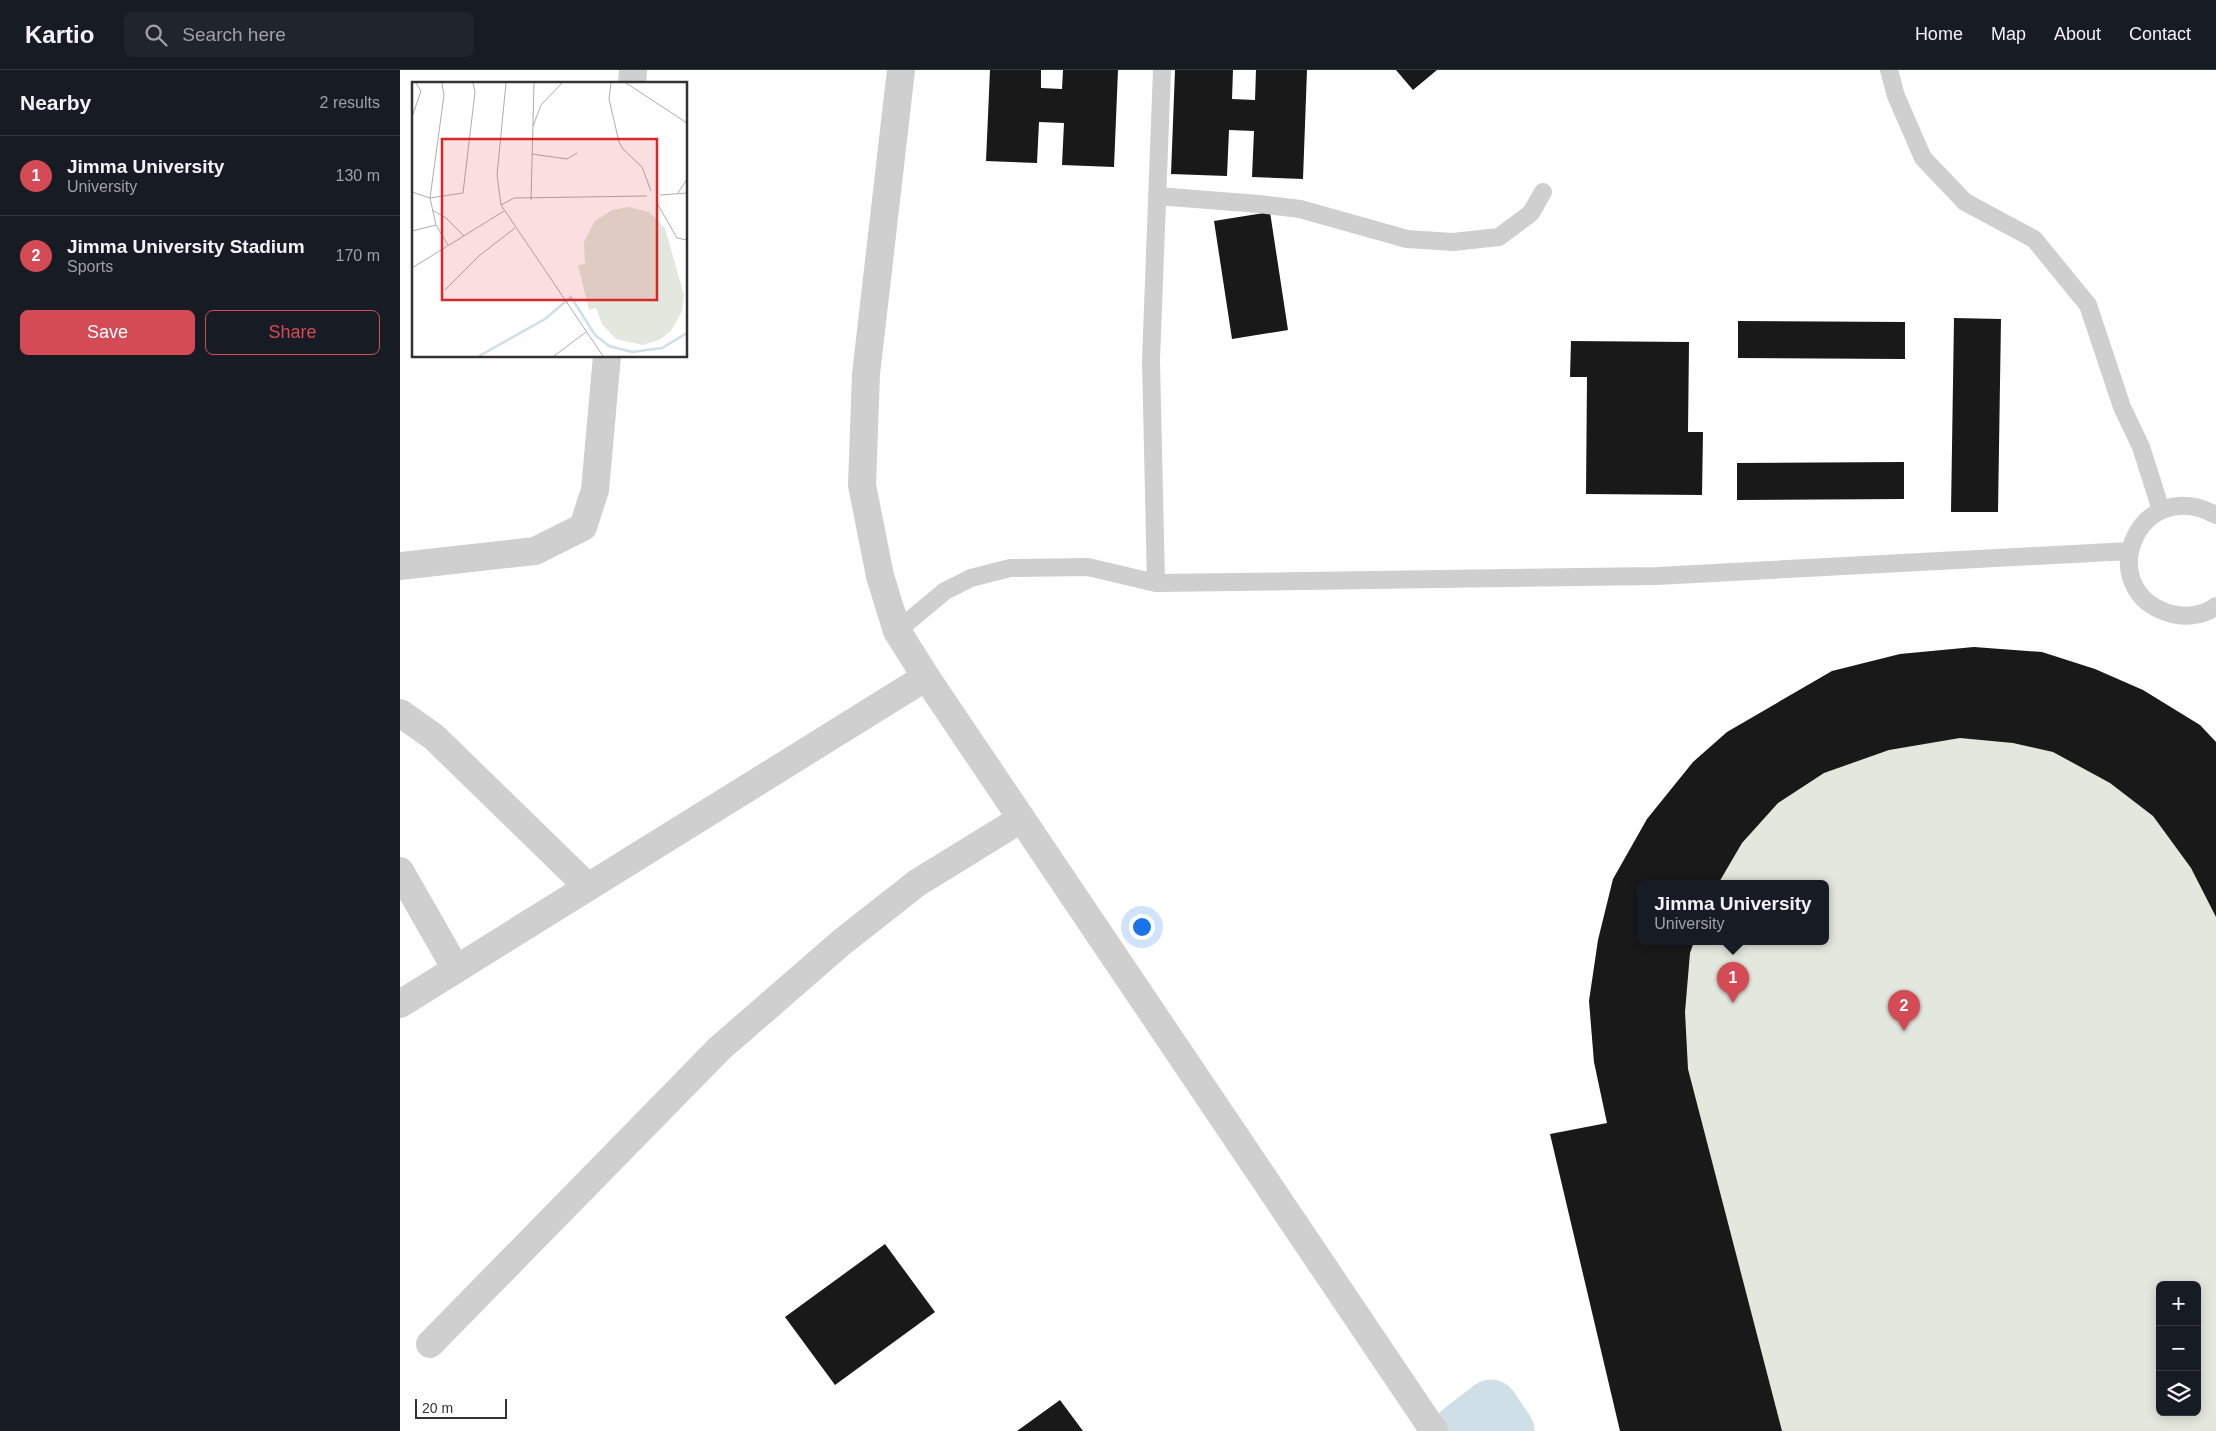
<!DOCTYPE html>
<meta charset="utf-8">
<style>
:root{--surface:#171b24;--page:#20242c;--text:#f1f3f6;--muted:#9ea1a6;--line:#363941;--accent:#d44a55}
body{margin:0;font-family:Arial,sans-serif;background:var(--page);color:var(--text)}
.controls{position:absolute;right:15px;bottom:15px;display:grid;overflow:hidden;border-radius:8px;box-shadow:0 2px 12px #0003}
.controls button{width:45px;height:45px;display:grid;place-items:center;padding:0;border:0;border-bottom:1px solid var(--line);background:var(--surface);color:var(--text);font:25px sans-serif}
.scale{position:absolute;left:15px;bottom:12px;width:92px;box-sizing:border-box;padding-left:5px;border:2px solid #323232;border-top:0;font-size:14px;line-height:18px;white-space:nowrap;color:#323232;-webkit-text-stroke:4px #fff;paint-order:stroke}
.you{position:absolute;left:741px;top:856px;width:18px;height:18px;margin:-12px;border:4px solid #fff;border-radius:50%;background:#1a73e8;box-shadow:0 0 0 8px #1a73e833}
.badge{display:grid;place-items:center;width:32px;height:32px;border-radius:50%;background:var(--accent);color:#fff;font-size:16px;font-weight:700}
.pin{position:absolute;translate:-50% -41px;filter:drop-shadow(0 1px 2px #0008)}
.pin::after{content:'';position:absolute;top:26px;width:18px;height:15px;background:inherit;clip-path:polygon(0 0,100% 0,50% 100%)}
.popup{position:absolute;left:1237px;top:810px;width:192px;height:65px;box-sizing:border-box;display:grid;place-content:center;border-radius:8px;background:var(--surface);filter:drop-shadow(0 1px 4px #0005);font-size:16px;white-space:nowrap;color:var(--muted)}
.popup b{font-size:19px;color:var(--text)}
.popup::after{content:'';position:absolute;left:50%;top:100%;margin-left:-10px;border:10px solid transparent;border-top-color:var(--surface)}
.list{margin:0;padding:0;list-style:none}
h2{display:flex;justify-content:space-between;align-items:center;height:65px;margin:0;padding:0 20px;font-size:21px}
h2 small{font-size:16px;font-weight:400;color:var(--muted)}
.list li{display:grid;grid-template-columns:32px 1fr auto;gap:15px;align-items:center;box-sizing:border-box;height:80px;padding:0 20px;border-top:1px solid var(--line)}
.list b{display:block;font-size:19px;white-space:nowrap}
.list p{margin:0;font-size:16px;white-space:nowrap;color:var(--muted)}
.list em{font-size:16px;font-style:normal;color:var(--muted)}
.actions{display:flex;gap:10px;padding:15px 20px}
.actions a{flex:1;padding:11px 0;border:1px solid var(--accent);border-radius:8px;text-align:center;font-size:18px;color:var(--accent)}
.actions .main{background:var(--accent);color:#fff}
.icon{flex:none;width:28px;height:28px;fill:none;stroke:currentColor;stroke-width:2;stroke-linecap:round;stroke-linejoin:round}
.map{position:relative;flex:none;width:1816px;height:1361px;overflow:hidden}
header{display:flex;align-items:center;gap:30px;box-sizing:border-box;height:70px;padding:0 25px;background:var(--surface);border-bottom:1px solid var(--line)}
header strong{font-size:24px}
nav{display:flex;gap:28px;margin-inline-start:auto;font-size:18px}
.search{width:350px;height:45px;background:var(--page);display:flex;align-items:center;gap:12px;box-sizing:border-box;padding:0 18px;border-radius:8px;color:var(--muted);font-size:19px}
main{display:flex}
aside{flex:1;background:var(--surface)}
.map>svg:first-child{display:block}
.green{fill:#e2e8dd;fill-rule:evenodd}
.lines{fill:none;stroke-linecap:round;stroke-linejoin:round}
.river{stroke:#cedfe8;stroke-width:55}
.building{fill:#191919}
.service{stroke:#cfcfcf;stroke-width:18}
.minor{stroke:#cfcfcf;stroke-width:28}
.tertiary{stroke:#cfcfcf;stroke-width:28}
.inset-river{fill:none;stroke:#cedfe8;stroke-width:2.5}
.inset-road{fill:none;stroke:#adadad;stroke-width:1}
.view{fill:#d62828;fill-opacity:0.15;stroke:#d62828;stroke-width:2.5}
.inset-edge{fill:none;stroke:#323232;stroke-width:2.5}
</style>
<header>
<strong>Kartio</strong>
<div class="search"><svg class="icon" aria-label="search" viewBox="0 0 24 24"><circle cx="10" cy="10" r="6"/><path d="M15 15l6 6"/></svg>Search here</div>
<nav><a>Home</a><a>Map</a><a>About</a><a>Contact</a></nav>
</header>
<main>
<aside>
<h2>Nearby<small>2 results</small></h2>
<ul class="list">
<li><span class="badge">1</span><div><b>Jimma University</b><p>University</p></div><em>130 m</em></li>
<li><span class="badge">2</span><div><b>Jimma University Stadium</b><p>Sports</p></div><em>170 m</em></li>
</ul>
<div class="actions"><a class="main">Save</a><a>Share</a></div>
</aside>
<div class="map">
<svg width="1816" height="1361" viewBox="0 0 1816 1361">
<rect width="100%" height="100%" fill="#fff"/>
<path class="green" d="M1574,577L1800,655L1816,672V1361H1220L1207,1053L1194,992L1189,931L1198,870L1213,809L1247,749L1293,692L1327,662L1432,601L1500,584ZM1240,814H1426V872H1240ZM1760,1215H1797V1342H1760Z"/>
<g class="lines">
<path class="river" d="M1060,1361L1091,1337L1107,1361"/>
</g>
<path class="building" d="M590,0H641V18L662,19L663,0H718L714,97L662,95L664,53L639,52L637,93L586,91Z
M775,0H833L832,29L855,30L856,0H907L903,109L852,107L854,61L829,60L827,106L771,104Z
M996,0H1037L1013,20Z
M870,142L888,260L832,269L814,151Z
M1554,248L1601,249L1598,442H1551Z
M1338,251L1505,252V289L1338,288Z
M1171,271L1289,272L1288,362H1303L1302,425L1186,424L1187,307H1170Z
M1504,392V429L1337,430V393Z
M1574,577L1642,582L1695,599L1743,620L1800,655L1816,672V847L1791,798L1753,746L1710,713L1653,682L1613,673L1560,668L1489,680L1424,703L1378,733L1342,773L1318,814H1240V872H1294L1290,883L1285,942L1288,999L1382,1361H1220L1150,1064L1207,1053L1194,992L1189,931L1198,870L1213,809L1247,749L1293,692L1327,662L1432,601L1500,584Z
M485,1174L535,1242L435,1315L385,1247Z
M660,1330L683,1361H617Z"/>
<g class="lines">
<path class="service" d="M1489,0L1496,26L1523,88L1565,132L1634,169L1688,235L1722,337L1741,377L1761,440
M757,126L859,134L900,139L1007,169L1053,172L1099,167L1131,143L1143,122
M1816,445C1737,402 1690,522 1772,544C1786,548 1805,545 1816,536
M756,513L751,290L762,0
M497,561L545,521L571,508L610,498L688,497L756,513L1257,506L1729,481"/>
<path class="minor" d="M232,14L233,0
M0,496L135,481L183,457L195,420L207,286
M0,643L34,667L188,817
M0,801L56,899
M0,934L526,607
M30,1274L320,978L442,872L517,813L621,749"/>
<path class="tertiary" d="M501,0L466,304L462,415L480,506L497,561L526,607L1034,1361"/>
</g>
<g transform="translate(12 12)">
<rect width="275" height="275" fill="#fff"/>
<path d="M217,125L237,130L253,146L272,213L270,229L259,249L247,258L231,263L204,257L190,242L184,226L177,228L166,183L173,182L172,160L183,139L200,128Z" fill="#e2e8dd"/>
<path class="inset-river" d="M67,274L133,237L159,215L183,253L197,264L220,270L250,266L275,251"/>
<path class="inset-road" d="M30,1L32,13L18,116L24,143L36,163M94,1L85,93L89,123L191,274M199,1L197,17L207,60L211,67L230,85L239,109M214,1L275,41M0,35L9,9L4,1M121,44L129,23L150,1M120,72L155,77L165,71M0,110L18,116L51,111L63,10L61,1M266,111L275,97M248,113L275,111M119,118L122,1M245,121L265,156L275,158M89,123L102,116L235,114M20,128L34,136L52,154M0,149L24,143M0,186L92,129M33,208L68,173L103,146M142,274L174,250"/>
<path class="view" d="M30,57H245V218H30Z"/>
<rect width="275" height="275" class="inset-edge"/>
</g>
</svg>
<div class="controls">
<button>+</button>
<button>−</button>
<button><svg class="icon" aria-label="layers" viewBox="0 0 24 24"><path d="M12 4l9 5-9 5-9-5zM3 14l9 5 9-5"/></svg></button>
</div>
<div class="scale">20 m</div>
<div class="you"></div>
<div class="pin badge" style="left:1333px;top:933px">1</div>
<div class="popup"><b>Jimma University</b>University</div>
<div class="pin badge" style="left:1504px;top:961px">2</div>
</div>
</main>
